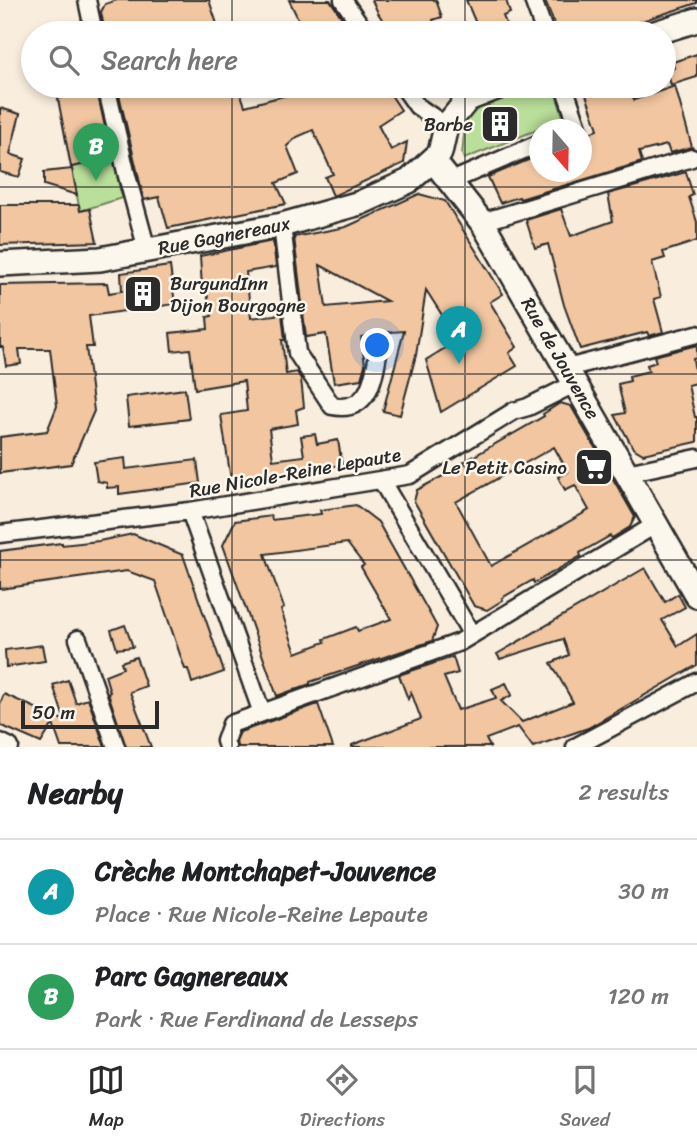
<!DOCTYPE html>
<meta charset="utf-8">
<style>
:root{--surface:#fff;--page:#f6f6f6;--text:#202124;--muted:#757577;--line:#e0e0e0;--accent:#2b2b2b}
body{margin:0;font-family:Sriracha,sans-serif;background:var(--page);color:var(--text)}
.compass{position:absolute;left:529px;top:119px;width:63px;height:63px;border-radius:50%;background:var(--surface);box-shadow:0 4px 10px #0003;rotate:160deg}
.scale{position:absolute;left:21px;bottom:18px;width:138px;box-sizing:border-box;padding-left:7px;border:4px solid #2b2b2b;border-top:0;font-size:19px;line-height:24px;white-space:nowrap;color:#2b2b2b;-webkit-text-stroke:5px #fbf7ec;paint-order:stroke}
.you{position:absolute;left:378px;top:346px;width:24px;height:24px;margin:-18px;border:5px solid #fff;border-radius:50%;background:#1a73e8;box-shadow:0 0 0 10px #1a73e833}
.badge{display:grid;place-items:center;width:46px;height:46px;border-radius:50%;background:var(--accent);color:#fff;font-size:23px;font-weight:700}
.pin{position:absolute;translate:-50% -58px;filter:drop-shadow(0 2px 4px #0008)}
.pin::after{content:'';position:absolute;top:37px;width:24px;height:21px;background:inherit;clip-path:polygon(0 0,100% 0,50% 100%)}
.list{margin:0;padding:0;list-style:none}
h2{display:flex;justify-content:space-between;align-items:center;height:91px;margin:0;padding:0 28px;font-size:30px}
h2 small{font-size:23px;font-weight:400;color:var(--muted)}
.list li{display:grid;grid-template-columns:46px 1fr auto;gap:21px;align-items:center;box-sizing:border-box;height:105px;padding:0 28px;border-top:2px solid var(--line)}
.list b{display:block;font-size:26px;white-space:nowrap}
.list p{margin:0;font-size:23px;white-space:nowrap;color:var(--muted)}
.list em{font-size:23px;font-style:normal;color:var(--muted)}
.icon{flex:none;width:38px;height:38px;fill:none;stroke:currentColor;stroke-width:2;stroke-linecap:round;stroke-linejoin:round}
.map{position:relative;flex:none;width:697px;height:747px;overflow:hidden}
.search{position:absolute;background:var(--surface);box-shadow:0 4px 10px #0003;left:21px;right:21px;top:21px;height:77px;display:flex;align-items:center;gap:18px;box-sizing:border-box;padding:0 24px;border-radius:38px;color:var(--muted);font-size:26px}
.sheet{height:301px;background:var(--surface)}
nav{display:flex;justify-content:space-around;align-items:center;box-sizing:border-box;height:98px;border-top:2px solid var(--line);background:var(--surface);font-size:19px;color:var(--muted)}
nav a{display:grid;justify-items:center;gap:4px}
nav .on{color:var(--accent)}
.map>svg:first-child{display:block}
.green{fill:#b9df9a;stroke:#728562;stroke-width:2}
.building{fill:#f1c6a1;stroke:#2b2b2b;stroke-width:2;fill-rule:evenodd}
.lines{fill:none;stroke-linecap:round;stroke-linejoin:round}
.street-casing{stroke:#2b2b2b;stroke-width:21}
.secondary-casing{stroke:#2b2b2b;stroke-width:28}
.street{stroke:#fbf7ec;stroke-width:16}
.secondary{stroke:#fbf7ec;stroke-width:23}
.grid{fill:none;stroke:#2b2b2b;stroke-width:2;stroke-opacity:0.55}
.labels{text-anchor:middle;stroke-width:5;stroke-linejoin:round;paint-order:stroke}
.poi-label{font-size:19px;fill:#2b2b2b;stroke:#fbf7ec;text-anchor:end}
.street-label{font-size:19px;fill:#2b2b2b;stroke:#fbf7ec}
</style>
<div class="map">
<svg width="697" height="747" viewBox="0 0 697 747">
<rect width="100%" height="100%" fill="#f9eddd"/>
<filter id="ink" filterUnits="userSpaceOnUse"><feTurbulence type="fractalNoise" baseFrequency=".0143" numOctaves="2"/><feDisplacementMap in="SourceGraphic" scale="14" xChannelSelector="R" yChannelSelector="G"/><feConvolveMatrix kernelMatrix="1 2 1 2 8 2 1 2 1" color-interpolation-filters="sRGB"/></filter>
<g filter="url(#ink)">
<path class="green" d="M530,86H553L564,119L464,159L462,154C464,142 463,125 469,115C477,100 514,92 530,86Z
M113,158L122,198L80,211L71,167Z"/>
<path class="building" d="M117,0H209L220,33H105L101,12L105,4Z
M289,0H330L352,33H318L310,21L301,25Z
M372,0H436L442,17L433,20L437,33H394L391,26L387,27L378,13Z
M466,0H506L510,13L503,16L510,33H484L480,24L477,26Z
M545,0H697V3L605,33H558Z
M697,54V77L671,85L667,71L674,68L673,62Z
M74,86H96L112,159L71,167L58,99L75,93Z
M117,86H128L129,91L160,86H238L245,106L287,95L285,91L297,86H385L401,110L378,125L391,150L407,142L404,163L333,196L325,177L333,174L313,130L297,137L287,146L298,174L276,183L286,204L168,228L159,197L144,200Z
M583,86H629L634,100L675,86L692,147L670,153L667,145L639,152L642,162L520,199L519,197L500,203L488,177L540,155V172H582V137L598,129Z
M0,108L20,114L10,154L25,159L19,177L0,172Z
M72,169L77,195L44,185V172Z
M686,172L693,195L689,197L697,222V241L663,252L665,258L652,262L661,297L654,299L663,332L649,336L647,332L580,349L564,305L548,244L535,248L526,220L561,209L571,236L613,221L608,194Z
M419,194L445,201L503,294L490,302L517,347L509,353L517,366L441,412L426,360L458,340L426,290L416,355L400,415L383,411L404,331L377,333L361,337L365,365L361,379L334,383L326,334L306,337L294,237L346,227ZM320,265L387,301L326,307Z
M0,205H79L80,211L90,209L97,242L0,245Z
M273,241L276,267L246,272L251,318L282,314L285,340H282L286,374L297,372L301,379L304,407L296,410L298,424L269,429L273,460L304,456L301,436L315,434L317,444L338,440L342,465L231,480L221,415L247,411L244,381L195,389L190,349L172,351L170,333L208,329L207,317L212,316L206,289L202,287L200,256Z
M170,266L175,304L89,316L93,347H86L94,411L71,464L0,473V437L47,431L57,406L50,349H19L21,364L6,366L3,347H0V285L107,283L109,293L122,291L121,273Z
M697,345V358L693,359L697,383L688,385L695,417H697V442L643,454L633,448L615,415L625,413L618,384L630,381L629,376L649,371L647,365L656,362L654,356Z
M185,389L189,419L129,426L126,397Z
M560,403L571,406L635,517L630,527L612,538L610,536L580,553L581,556L534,583L533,580L502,598L503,600L487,610L474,606L414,501L417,490L465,464L464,462L544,416L543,414ZM554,447L568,472L558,477L565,490L575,485L589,510L491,566L456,502Z
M125,458L126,469L197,460L200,483L119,494V487L107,488V483L97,481L94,462Z
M356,505L378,522L431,616L437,627L432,641L310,682V684L277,696L223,545L235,521L271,516L272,520L295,517L321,514L320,510ZM347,543L364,565L361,567L391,619L358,631L356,627L324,639L325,642L296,653L281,610L284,608L265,554Z
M133,534L183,555L224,672L192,683L188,669H185L155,581L127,571L0,589V551L62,543V545L99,541Z
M645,568L665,602L678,594L685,607L662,620L678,646L697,634V665L588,728L533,747L518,727L486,739L490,747H352V745L421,719L411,692L408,699L399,675L453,657L458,673L444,677L458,710L496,698L492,689L506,683L512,695L501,701L522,722L573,702L551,663L569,655L563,639L500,659L497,654Z
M125,625L133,647L117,649L111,630Z
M42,645L45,661L6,667L5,650Z
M136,657L146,686L130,692L151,747H126L108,693L110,692L105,675L123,668L121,662Z
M68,680L76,703L88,699L105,747H61L53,724L41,743L0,725V704L4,694L65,721L53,685Z
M318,704L333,747H237L236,741L240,732Z"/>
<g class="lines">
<g class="street-casing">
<path id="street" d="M87,0L94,33
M343,0L366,33
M533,0L545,33
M106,86L127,176L147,250
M403,86L417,106L446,126
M564,86L578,127L571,130
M449,182L540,143
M482,222L692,158
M282,225L297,353L332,406C373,414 374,372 380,343
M569,371L575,366L697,334
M627,473L697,458
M381,480L472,635
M190,511L262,713
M0,534L190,511L410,475L514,411L528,407L576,383
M78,639L116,747
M0,742L10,747
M227,747L225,741L231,724L460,642L655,525
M575,747L697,682"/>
</g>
<g class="secondary-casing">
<path id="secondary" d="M655,33L697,20
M433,160L484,225L697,596
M0,264L100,259L282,225L360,203L409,181L440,153L446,126L468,99L501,86"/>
</g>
<use href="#street" class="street"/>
<use href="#secondary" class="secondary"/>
</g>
</g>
<path class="grid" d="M232,0V33M465,0V33M232,86V747M465,86V747M0,187H697M0,374H697M0,560H697"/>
<defs>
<g id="building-square" transform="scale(2.0125)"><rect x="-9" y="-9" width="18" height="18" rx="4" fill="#2b2b2b" stroke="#fbf7ec"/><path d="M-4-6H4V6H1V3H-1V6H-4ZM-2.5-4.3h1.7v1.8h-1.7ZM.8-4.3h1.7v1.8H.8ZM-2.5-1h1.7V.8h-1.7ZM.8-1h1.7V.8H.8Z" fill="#fff"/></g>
<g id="supermarket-square" transform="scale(2.0125)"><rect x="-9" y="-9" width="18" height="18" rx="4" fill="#2b2b2b" stroke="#fbf7ec"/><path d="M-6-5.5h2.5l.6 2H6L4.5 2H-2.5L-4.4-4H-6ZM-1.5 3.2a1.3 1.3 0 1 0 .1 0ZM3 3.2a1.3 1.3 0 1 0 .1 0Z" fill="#fff"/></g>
</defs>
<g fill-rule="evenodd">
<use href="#building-square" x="500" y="124"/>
<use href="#building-square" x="143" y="294"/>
<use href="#supermarket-square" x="594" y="467"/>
</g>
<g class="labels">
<g class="poi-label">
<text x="473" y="131">Barbe</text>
<text x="170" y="290" text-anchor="start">BurgundInn<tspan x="170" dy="22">Dijon Bourgogne</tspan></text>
<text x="567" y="474">Le Petit Casino</text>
</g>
<g class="street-label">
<text transform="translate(224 235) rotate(-11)" y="7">Rue Gagnereaux</text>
<text transform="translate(561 358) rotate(60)" y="7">Rue de Jouvence</text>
<text transform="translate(295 472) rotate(-10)" y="7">Rue Nicole-Reine Lepaute</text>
</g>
</g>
</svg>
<svg class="compass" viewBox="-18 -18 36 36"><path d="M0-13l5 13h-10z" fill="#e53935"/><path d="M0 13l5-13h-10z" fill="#757577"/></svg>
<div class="scale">50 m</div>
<div class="you"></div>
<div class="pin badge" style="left:459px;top:364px;background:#0f9aa8">A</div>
<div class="pin badge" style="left:96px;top:181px;background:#2e9e5b">B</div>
<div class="search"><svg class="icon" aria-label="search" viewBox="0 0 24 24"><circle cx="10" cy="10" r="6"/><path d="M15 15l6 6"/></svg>Search here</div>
</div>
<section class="sheet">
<h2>Nearby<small>2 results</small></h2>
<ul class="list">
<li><span class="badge" style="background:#0f9aa8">A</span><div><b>Crèche Montchapet-Jouvence</b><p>Place · Rue Nicole-Reine Lepaute</p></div><em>30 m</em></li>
<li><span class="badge" style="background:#2e9e5b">B</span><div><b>Parc Gagnereaux</b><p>Park · Rue Ferdinand de Lesseps</p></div><em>120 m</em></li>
</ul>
</section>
<nav>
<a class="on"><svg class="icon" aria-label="map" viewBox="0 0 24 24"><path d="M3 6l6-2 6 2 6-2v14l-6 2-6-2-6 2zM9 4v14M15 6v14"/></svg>Map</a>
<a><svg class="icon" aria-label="directions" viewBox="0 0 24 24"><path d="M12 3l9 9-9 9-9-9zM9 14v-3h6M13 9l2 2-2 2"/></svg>Directions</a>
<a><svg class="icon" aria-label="saved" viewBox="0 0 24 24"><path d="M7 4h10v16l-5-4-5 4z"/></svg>Saved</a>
</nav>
